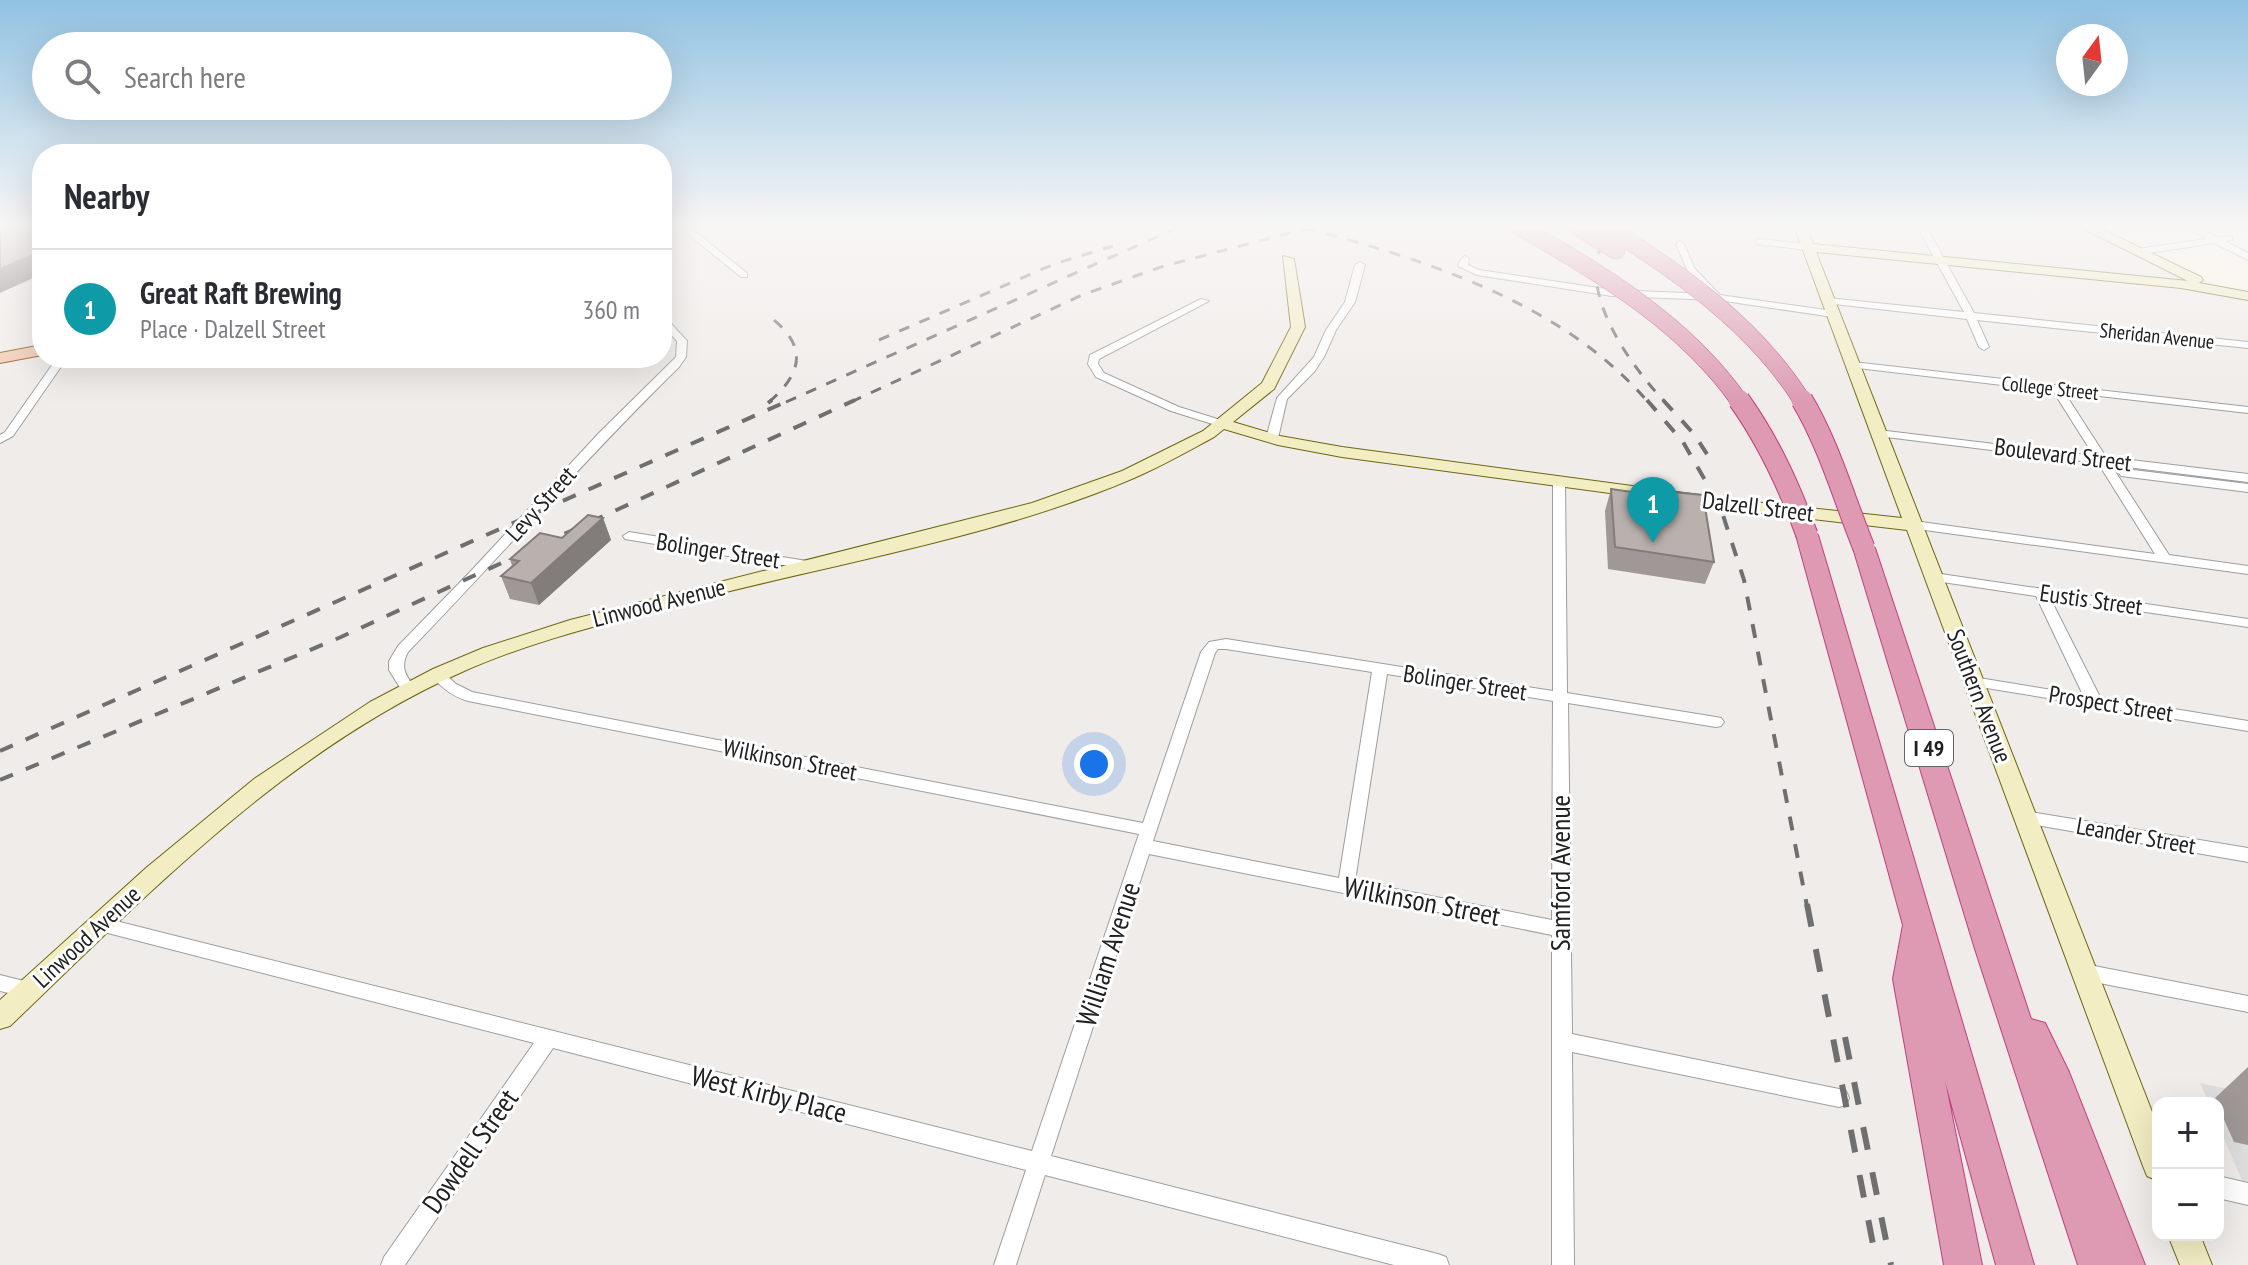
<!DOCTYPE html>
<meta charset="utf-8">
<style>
:root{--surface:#fff;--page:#f2f2f3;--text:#2b2b33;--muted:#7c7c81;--line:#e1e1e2;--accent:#b91934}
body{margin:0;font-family:"PT Sans Narrow",sans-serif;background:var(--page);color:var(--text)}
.controls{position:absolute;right:24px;bottom:24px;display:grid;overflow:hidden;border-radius:16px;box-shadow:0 8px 32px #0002}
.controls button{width:72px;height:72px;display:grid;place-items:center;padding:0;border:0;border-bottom:2px solid var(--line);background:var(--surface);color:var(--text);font:40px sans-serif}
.compass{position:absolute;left:2056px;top:24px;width:72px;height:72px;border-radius:50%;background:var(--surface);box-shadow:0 8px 32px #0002;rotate:15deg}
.you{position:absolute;left:1094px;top:764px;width:28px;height:28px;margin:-20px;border:6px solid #fff;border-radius:50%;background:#1a73e8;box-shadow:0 0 0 12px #1a73e833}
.badge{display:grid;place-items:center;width:52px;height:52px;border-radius:50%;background:var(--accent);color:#fff;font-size:26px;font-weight:700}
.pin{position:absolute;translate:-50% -66px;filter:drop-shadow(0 2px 4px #0008)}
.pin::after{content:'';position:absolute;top:42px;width:28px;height:24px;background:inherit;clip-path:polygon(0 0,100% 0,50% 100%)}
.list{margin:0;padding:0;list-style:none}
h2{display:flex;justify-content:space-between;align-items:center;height:104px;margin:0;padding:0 32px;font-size:34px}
h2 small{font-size:26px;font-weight:400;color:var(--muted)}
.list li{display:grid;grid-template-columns:52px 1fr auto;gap:24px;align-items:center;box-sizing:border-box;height:120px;padding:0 32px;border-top:2px solid var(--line)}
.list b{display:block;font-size:30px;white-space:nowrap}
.list p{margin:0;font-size:26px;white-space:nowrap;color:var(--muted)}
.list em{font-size:26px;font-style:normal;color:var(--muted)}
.icon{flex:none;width:44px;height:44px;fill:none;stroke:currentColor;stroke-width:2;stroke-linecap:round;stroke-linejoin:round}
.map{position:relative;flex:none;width:2248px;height:1265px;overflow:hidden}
.search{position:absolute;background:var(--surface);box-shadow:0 8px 32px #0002;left:32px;top:32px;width:640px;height:88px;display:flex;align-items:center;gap:20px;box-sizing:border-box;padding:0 28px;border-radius:44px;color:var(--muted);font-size:30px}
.panel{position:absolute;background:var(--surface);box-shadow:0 8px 32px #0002;left:32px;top:144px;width:640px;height:224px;border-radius:32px}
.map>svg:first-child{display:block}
.residential{fill:#dfdede}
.education{fill:#fcf8e6}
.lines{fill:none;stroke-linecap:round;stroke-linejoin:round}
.street-casing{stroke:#9e9e9e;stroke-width:2}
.secondary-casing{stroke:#6d6713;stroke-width:2}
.primary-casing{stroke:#8b4f13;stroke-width:2}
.highway-casing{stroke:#c63d83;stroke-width:2}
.street{fill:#fff;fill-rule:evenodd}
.secondary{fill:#f3edc4;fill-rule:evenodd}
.primary{fill:#f1c8ac;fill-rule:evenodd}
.highway{fill:#dd9ab2;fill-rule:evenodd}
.rail-far2{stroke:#6f6f6f;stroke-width:3;stroke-dasharray:11 11;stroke-linecap:butt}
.rail-far1{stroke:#6f6f6f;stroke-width:4;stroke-dasharray:14 14;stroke-linecap:butt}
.rail{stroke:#6f6f6f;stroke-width:6;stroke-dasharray:23 23;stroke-linecap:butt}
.highway-bridge-far1-casing{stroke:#c63d83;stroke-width:18;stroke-linecap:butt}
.highway-bridge-casing{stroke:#c63d83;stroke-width:23;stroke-linecap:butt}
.highway-bridge-far1{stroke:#dd9ab2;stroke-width:17}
.highway-bridge{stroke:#dd9ab2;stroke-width:21}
.wall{fill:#9f9896}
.shaded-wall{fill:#827c7a}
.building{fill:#b9b1ae;stroke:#827c7a;stroke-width:2}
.labels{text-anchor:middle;stroke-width:6;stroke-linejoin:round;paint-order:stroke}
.far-street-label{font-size:20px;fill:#212121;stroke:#fff}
.shield{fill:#fff;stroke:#646464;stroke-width:2}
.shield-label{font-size:22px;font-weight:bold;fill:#212121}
.street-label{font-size:24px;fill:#212121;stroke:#fff}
.near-street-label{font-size:28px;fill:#212121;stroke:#fff}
</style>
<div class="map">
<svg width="2248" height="1265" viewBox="0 0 2248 1265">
<rect width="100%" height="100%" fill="#f0ece9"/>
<path class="residential" d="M2200,1083L2248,1093V1182L2242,1180L2218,1125V1103H2209Z"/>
<path class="education" d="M2088,226H2248V293L2203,280Z"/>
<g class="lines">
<g class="street-casing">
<path id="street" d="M678,226H688L747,273V277H741Z
M1917,226H1926L1974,313L2248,342V348L1977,320L1989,347L1984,350L1979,347L1967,319L1825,303L1823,301L1828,298L1964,312Z
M2185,226H2196L2217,237L2232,236V240L2225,241L2248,253V260L2214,243L2137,255L2133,252L2137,249L2207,239Z
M1759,239L1808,244L1812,247L1808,250L1756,244V240Z
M1680,241L1684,244L1695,269L1720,295L1833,311L1838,314L1833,317L1718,300L1612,296L1477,275L1458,266L1461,259L1465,256L1469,259L1468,265L1479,270L1612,290L1710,294L1688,272L1676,244Z
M1360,262L1365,265L1355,302L1336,330L1324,357L1314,372L1287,399L1278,438L1276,440H1268L1266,438L1277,398L1314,357L1326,330L1345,302L1355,265Z
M1201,299L1209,301L1099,359L1098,364L1104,373L1179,407L1227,422V426H1219L1171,411L1096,377L1088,364L1090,355Z
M662,316L665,317L687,341L686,357L679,367C585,459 499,558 408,652C399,669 407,676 416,690L409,695L404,694L389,670V661L398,646L470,572L599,433L676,357L677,341L662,325Z
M57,358H67L13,436L0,443V435L5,432Z
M1853,362L2248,407V413L2064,392L2106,457L2248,474V482L2111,465L2169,555L2248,566V574L1910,528L1908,525L1914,521L2155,554L2098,463L1878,436L1872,433L1878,430L2094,456L2053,391L1849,367L1848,365Z
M2125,469L2248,484V492L2121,476L2119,473Z
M1559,477L1565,481L1567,693L1716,717L1721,718L1724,722L1721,726L1716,727L1568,703L1572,1034L1839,1089L1846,1091L1849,1098L1846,1105L1839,1107L1572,1052L1574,1265H1552V935L1149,854L1051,1156L1438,1254L1446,1257L1449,1265H1394L1045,1175L1016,1265H994L1026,1170L553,1048L405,1265H381L384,1257L534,1043L100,931L94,929L91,924L94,919L100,917L1032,1151L1139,834L468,701C452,696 441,688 431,675L433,672H443L456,684L472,692L1143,823L1201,652L1209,642L1226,639L1553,691V481ZM1218,649H1226L1372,672L1339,878L1153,841L1215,653ZM1387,674L1553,701L1552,920L1355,881Z
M629,532L807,561L814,565L807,569L625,539L623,536Z
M1934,573L2248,619V627L2050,598L2100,697L2248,721V731L1968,685L1966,682L1973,677L2083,695L2036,596L1929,580L1927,577L1929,574Z
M2025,811L2248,848V862L2025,823L2019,821L2017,817L2019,813Z
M2084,964L2248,996V1012L2084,980L2077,978L2075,972L2077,966Z
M0,975L36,984L38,990L36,996L29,998L0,991Z
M2218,1176L2248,1183V1205L2218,1198Z"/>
</g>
<g class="secondary-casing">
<path id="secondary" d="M1794,226H1806L1813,244L2188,281L2078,226H2095L2201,277L2203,280L2199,283L2248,292V300L2181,288L1816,252L2158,1127V1181L2147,1176L2143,1166L1907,530L1744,511L1342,457L1278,445L1224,429L1214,437C1188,451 1162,466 1134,478C995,538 826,565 678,604C605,624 531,641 462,672C286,750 147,895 10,1026L0,1029V1000L146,868L254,779L370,702L433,669L483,648L570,620L1032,503L1122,471L1203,431L1262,383L1291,327L1283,256L1294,259L1305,327L1274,389L1233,422L1280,436L1342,447L1744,501L1902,518Z
M2168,1235H2200L2212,1265H2180Z"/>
</g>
<g class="primary-casing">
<path id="primary" d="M42,345V355L0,363V353Z"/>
</g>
<g class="highway-casing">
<path id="highway" d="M1807,528L1818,535L2034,1265H1996L1945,1081L1982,1265H1944L1893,979L1903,925L1796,535Z
M1864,541L1875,548L2031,1019L2045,1023L2069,1072L2145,1265H2078L1975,949L1853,548Z"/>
</g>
<use href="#street" class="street"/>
<use href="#secondary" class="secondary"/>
<use href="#primary" class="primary"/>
<use href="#highway" class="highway"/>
<path class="rail-far2" d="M1616,226C1563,274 1628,363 1665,402
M1305,228C1427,260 1563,303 1648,402
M879,340L1054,264L1113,246
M769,402C804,372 807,345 770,317
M786,402L1181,226
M851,402L1082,295L1164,266L1316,226"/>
<path class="rail-far1" d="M1647,400L1683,442L1720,506L1744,580L1807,906
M1663,400L1694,434L1714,465
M768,403L772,400
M0,751L790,400
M0,780L341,637L855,400"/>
<path class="rail" d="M1807,904L1877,1265
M1845,1037L1891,1265"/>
<g class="highway-bridge-far1-casing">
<path id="highway-bridge-far1" d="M1518,226C1600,273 1685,323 1740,402
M1576,226L1617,251
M1605,226C1679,272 1756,326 1803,402"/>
</g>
<g class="highway-bridge-casing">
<path id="highway-bridge" d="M1739,400C1769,442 1789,486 1807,535
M1802,400C1829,445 1844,499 1864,548"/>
</g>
<use href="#highway-bridge-far1" class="highway-bridge-far1"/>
<use href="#highway-bridge" class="highway-bridge"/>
</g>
<path class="wall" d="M1611,489L1651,495L1653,490L1714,562L1705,584L1608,569L1605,511Z
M603,518L611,540L539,605L510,599L501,576L512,566L510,559L562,538Z
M2248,1067V1145L2234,1142L2218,1106V1103L2215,1098Z"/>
<path class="shaded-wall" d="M42,251V274L0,293V269Z
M603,518L611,540L539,605L531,583Z"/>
<path class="building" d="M0,226L42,228V251L0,269Z
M1611,489L1653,495V490L1703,495L1714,562L1615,547Z
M588,515L603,518L531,583L501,576L519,561L510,559L540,533L562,538Z"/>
<linearGradient id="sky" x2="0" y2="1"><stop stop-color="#91c2e2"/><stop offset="0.56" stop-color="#f8f6f5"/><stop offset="1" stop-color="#f8f6f5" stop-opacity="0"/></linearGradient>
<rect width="2248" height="404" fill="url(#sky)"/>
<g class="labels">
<g class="far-street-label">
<text transform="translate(2157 336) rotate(6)" y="7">Sheridan Avenue</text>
<text transform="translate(2050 388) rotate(6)" y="7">College Street</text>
</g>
<rect class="shield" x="1905" y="730" width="48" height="36" rx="6"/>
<g class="shield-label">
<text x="1929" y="756">I 49</text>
</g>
<g class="street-label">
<text transform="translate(2063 455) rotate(7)" y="8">Boulevard Street</text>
<text transform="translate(541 504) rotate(-48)" y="8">Levy Street</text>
<text transform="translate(1758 507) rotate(7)" y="8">Dalzell Street</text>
<text transform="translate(718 551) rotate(9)" y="8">Bolinger Street</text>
<text transform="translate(2091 600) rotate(8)" y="8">Eustis Street</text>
<text transform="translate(659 603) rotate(-14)" y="8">Linwood Avenue</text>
<text transform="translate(1465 683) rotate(9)" y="8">Bolinger Street</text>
<text transform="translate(1979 696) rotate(69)" y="8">Southern Avenue</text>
<text transform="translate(2111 704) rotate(9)" y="8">Prospect Street</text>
<text transform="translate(790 760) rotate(11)" y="8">Wilkinson Street</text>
<text transform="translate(2136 836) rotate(10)" y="8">Leander Street</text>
<text transform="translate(87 937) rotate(-43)" y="8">Linwood Avenue</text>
</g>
<g class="near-street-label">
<text transform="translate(1560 873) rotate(-90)" y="10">Samford Avenue</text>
<text transform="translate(1422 901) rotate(11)" y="10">Wilkinson Street</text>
<text transform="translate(1108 954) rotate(-72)" y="10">William Avenue</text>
<text transform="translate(769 1094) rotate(14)" y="10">West Kirby Place</text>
<text transform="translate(470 1151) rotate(-55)" y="10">Dowdell Street</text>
</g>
</g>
</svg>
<div class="controls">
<button>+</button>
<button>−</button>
</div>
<svg class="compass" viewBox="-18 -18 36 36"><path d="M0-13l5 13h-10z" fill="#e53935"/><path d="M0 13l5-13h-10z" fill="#7c7c81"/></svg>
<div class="you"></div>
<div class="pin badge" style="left:1653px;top:543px;background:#0f9aa8">1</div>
<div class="search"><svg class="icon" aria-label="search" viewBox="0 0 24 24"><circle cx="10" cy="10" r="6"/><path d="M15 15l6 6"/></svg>Search here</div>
<section class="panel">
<h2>Nearby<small></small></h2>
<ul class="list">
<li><span class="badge" style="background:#0f9aa8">1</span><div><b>Great Raft Brewing</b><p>Place · Dalzell Street</p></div><em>360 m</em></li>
</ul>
</section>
</div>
